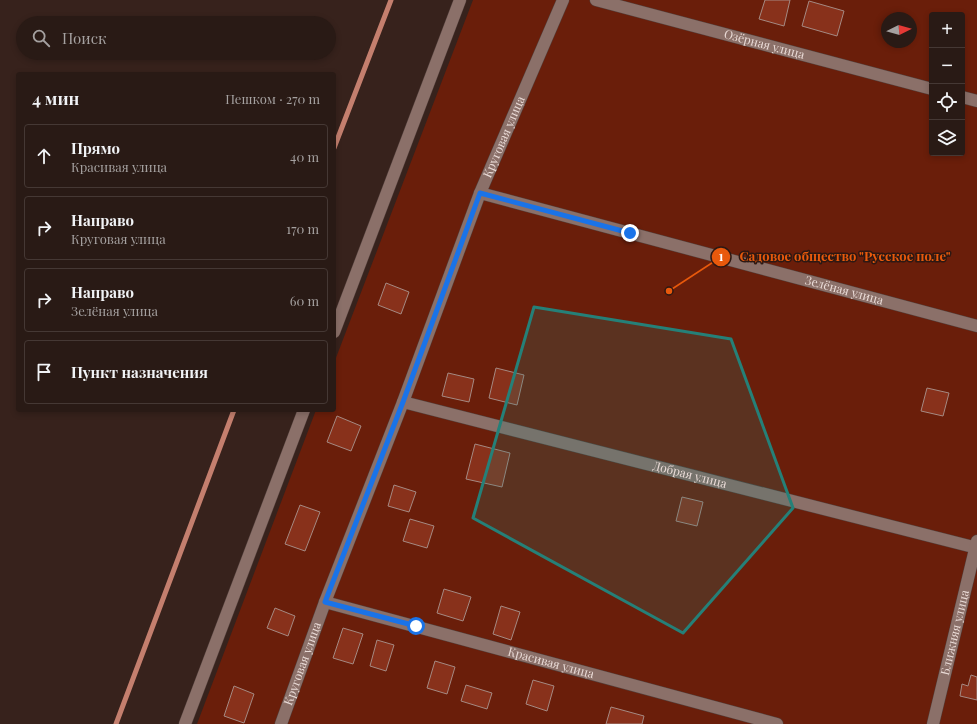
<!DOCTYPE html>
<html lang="ru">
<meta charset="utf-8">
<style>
:root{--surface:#291a15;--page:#31231e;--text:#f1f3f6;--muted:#a5a1a0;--line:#453834}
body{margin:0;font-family:"Playfair Display",serif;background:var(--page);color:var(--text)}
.controls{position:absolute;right:12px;top:12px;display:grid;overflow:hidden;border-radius:4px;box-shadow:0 2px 6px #0003}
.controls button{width:36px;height:36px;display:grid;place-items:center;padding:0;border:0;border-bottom:1px solid var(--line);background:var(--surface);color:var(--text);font:20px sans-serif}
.compass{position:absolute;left:881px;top:12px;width:36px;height:36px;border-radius:50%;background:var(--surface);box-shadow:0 2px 6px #0003;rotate:85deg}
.stop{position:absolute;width:12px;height:12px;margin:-9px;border:3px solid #1a73e8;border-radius:50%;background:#fff}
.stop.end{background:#1a73e8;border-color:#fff;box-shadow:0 1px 4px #0008}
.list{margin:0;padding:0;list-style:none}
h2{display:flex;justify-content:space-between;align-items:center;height:52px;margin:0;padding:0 16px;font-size:17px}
h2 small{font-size:13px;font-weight:400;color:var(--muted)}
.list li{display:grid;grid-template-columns:26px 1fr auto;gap:12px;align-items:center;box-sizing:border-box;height:64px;margin:0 8px 8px;padding:0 8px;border:1px solid var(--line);border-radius:4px}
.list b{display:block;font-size:15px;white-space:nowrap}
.list p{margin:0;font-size:13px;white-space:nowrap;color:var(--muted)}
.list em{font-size:13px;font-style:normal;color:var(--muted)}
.icon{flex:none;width:22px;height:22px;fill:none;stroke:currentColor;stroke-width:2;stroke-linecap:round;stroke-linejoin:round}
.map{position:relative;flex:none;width:977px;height:724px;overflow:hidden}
.search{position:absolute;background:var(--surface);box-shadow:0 2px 6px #0003;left:16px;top:16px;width:320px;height:44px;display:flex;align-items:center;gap:10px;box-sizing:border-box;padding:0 14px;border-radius:22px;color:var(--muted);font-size:15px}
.panel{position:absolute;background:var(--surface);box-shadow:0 2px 6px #0003;left:16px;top:72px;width:320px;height:340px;border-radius:4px}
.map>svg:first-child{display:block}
.green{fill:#6a1e0a;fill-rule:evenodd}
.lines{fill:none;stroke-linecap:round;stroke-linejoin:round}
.stream{stroke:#c47f6e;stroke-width:5}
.building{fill:#88311b;stroke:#a58a83}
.street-casing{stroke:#53403c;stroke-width:13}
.street{stroke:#8b7069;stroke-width:12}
.route{stroke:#1a73e8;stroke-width:5}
.marked{fill:#258078;fill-opacity:0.2;stroke:#258078;stroke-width:3;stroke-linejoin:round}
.labels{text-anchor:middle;stroke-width:3;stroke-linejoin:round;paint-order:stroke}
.street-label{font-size:12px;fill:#eadbd7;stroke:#2d1813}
.leader{fill:none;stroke:#e8590c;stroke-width:1.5}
.callout-dot{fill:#e8590c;stroke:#2d1813;stroke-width:1.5}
.mark-label{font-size:12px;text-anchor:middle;font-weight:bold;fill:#fff}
.callout-label{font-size:13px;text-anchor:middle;font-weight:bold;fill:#e8590c;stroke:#2d1813;stroke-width:3;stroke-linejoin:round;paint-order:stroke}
</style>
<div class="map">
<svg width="977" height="724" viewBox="0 0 977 724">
<rect width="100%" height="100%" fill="#37221c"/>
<path class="green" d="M473,0H977V724H197L316,410H334V363ZM932,15H962V153H932ZM887,18H911V42H887Z"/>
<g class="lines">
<path class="stream" d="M334,148L391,0
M116,724L234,410"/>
</g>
<path class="building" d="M765,0H790L784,26L759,19Z
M809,1L844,11L837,36L802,26Z
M386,283L409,292L401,314L378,305Z
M496,368L524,375L517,405L489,398Z
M448,373L474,379L469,402L442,396Z
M927,388L949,393L943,416L921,411Z
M337,416L361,426L351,451L327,442Z
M475,444L510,453L502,487L466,479Z
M394,485L416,492L409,512L388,506Z
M682,497L703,502L697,526L676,521Z
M300,505L320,512L305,551L285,544Z
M410,519L434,526L427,548L403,541Z
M444,589L471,597L463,621L437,613Z
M501,606L520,612L511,640L493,634Z
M275,608L295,616L288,636L267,628Z
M343,628L363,634L353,664L333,658Z
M377,640L394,645L386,671L370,666Z
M435,661L455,667L447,694L427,688Z
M971,675L977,677V700L960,696L962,684L968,686Z
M533,680L554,686L547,711L526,704Z
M466,685L492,693L487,709L461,701Z
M234,686L254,694L244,723L224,716Z
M611,707L644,716L642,724H606Z"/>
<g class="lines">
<g class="street-casing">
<g id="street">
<path id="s1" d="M596,0L932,89"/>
<path d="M962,97L977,101"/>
<path id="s2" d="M480,193L977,326"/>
<path d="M334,332L460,0"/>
<path id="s3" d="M403,402L977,548"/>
<path id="s4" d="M325,602L777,724"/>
<path d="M185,724L304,410"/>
<path id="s5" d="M281,724L325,602L403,402L480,193L563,0"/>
<path id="s6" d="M933,724L977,541"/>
</g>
</g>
<use href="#street" class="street"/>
</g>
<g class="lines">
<path class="route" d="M416,626L325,602L403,402L480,193L630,233"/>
</g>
<path class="marked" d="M534,307L731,339L793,508L683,633L473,518Z"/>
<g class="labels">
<g class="street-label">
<text dy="4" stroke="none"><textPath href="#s1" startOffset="174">Озёрная улица</textPath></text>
<text dy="4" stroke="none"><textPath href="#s5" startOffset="628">Круговая улица</textPath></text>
<text dy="4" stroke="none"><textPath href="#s2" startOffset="377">Зелёная улица</textPath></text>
<text dy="4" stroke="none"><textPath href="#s3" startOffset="296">Добрая улица</textPath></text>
<text dy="4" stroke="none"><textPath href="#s6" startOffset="94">Ближняя улица</textPath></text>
<text dy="4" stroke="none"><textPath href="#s5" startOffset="64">Круговая улица</textPath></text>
<text dy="4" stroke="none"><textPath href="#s4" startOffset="234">Красивая улица</textPath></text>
</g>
</g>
<path class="leader" d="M669 291L721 257"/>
<g class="callout-dot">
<circle cx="669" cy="291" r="4"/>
<circle cx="721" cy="257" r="10"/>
</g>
<g class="mark-label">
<text x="721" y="261">1</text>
</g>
<g class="callout-label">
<text x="845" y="261">Садовое общество "Русское поле"</text>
</g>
</svg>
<div class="controls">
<button>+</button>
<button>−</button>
<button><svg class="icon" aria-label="locate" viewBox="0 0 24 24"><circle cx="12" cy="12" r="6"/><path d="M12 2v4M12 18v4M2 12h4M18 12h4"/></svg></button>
<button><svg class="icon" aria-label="layers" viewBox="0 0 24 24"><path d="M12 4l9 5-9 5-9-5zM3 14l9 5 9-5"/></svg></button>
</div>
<svg class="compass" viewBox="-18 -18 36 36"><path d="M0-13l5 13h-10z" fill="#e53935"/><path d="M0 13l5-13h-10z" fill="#a5a1a0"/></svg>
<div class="stop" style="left:416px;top:626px"></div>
<div class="stop end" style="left:630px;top:233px"></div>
<div class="search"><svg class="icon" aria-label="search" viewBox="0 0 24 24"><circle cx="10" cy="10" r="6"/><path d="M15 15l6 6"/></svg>Поиск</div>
<section class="panel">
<h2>4 мин<small>Пешком · 270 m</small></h2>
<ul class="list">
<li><svg class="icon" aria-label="ahead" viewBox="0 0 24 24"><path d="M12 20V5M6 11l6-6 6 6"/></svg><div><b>Прямо</b><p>Красивая улица</p></div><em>40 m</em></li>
<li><svg class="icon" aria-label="right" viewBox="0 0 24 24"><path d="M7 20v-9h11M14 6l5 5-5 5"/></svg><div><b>Направо</b><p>Круговая улица</p></div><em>170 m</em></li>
<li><svg class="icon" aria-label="right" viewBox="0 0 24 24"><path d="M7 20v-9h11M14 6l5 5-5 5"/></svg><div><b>Направо</b><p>Зелёная улица</p></div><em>60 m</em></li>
<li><svg class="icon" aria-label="arrive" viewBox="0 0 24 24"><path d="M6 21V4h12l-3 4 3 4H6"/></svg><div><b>Пункт назначения</b></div></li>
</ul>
</section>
</div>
